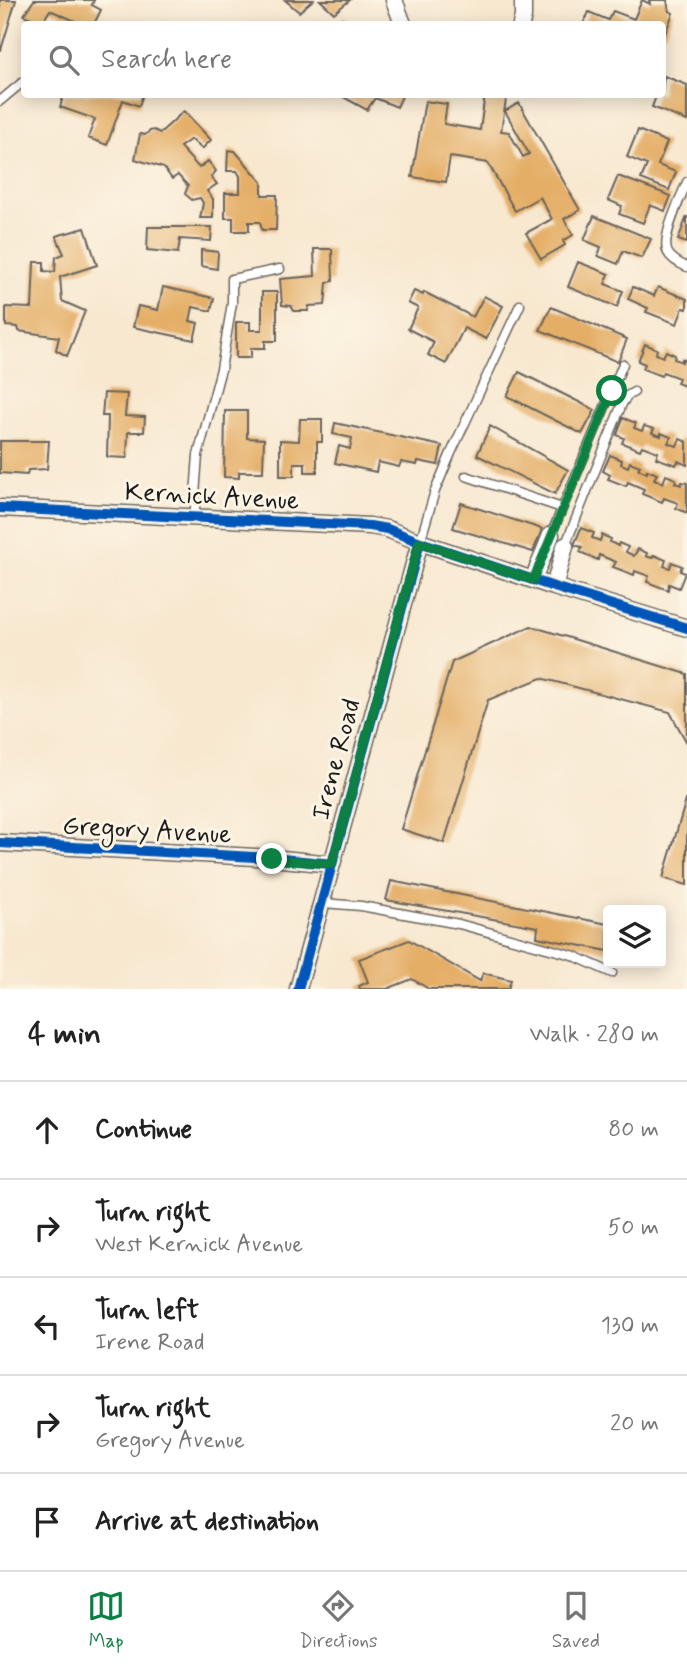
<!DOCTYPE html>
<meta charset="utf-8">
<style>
:root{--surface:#fff;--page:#f6f6f6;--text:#222;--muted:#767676;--line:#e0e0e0;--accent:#0b8043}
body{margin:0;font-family:Mynerve,sans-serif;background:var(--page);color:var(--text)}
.controls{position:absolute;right:21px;bottom:21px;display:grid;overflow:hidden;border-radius:7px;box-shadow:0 4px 18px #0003}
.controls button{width:63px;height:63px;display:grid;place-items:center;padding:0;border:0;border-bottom:2px solid var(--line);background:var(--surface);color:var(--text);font:35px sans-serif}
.stop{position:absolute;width:21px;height:21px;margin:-16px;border:5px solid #0b8043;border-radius:50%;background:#fff}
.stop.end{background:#0b8043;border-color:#fff;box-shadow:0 2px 7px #0008}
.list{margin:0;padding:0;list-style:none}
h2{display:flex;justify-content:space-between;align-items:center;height:91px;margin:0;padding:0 28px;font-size:30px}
h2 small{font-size:23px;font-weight:400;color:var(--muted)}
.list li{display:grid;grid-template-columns:46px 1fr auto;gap:21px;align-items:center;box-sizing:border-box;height:98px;padding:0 28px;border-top:2px solid var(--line)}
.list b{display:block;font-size:26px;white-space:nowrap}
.list p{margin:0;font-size:23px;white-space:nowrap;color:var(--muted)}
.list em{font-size:23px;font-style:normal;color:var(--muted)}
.icon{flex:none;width:38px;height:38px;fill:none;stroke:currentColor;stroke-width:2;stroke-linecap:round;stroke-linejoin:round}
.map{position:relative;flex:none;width:687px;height:989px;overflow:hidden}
.search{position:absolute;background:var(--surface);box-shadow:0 4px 18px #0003;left:21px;right:21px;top:21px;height:77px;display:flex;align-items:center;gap:18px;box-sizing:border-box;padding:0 24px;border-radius:7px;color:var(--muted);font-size:26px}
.sheet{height:581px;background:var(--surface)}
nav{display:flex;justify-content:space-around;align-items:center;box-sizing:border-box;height:98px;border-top:2px solid var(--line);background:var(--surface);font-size:19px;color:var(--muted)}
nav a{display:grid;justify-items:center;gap:4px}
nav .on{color:var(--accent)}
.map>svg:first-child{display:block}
.building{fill:#e4ae66}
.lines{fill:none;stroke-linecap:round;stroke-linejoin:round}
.service-casing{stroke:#69635b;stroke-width:11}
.minor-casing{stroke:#69635b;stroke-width:19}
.service{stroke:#fff;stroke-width:8}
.minor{stroke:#fff;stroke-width:16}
.cycleway-casing{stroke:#fcf5e5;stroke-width:15}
.cycleway{stroke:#0057b8;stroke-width:10}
.route{stroke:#0b8043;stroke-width:9}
.labels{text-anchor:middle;stroke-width:6;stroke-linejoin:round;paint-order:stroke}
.street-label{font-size:26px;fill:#1c1c1c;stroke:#fcf5e5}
</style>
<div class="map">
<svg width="687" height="989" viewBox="0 0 687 989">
<rect width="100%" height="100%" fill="#fcf5e5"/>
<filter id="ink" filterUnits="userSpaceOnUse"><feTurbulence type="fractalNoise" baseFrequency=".0143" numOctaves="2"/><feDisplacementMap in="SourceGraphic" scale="14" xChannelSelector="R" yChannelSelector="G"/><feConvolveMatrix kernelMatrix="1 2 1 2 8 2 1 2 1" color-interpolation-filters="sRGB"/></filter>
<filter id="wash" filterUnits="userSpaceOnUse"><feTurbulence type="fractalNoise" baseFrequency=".00686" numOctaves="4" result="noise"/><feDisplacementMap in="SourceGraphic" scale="28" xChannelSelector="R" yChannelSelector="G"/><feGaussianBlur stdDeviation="1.57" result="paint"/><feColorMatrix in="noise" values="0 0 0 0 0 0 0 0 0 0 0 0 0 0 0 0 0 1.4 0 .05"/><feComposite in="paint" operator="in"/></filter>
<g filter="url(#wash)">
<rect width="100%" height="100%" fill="#f8e8d0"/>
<g id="blocks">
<path class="building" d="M0,0H16L1,50H0Z
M34,0H94L92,5L101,10L94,24H82L50,10L42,23L24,15Z
M285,0H313L299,12Z
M320,0H350L334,13Z
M642,0L650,4L649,0H667L669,11L673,13L665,34L662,33V24H583L589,12L608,20L613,11L634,19Z
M342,18L358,24H338Z
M664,76L687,85V121L652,107L657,94H662Z
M64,94H143L139,106L123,100L107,145L88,138L95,119L60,107Z
M338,94H403L397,107L375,98L367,110Z
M485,94H507L501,131L509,132L523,157L529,154L505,111L519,103L580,210L564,219L573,235L563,241L565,245L541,259L526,233L552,219L540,197L515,211L488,163L450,157L446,182L412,177L425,101L447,104L444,124L480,130Z
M184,111L211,140L202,149L191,139L180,147L199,168L208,161L216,171L211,177L217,184L207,191L213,199V218H200L203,203L200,198L192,200L185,194L188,186L178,175L172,179L164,168L135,159L140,134L145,135L150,131L154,130L160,133Z
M638,130L667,142L658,165L676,172L669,190L641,179L647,165L627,157Z
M228,150L235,151L262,182V195H277L276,230H262L260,222H249V231H233V218H225V193H240V176L237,171H227Z
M618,176L671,196L665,211L650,205L643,223L619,214L622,206L608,200Z
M594,216L651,239L642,258L623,251L618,264L598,256L601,247L584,240Z
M687,216V243L678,240Z
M148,227H212L211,241L180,239L178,253L147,250Z
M85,228L97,265L60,277L62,301L85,311L67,356L56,350L59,337L19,331L18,327L6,326V307L32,308L34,262H44V271L55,272L56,257L64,254L56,236Z
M314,249H332L333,281L327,283L325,305L309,306L308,311H294L291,306L282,305L280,279L315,276Z
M201,250L218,252L217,269L201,266Z
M578,262L609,274L605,284L623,291L617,307L568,287Z
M163,287L214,298L211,311L193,307L190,321L198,323L194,340L133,327L138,306L158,310Z
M633,287L654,296L658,287L687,299V309L683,308L677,324L646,312L648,308L628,299Z
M414,291L423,295L424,292L473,317L484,296L503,306L486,339L464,328L446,364L428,355L434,342L408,329L418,308L408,303Z
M262,292H277V341H265V348H251V358H236V322H250V330H262Z
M551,307L627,339L618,362L540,330Z
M645,344L657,349L656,354L663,357L666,351L675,355L674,359L682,362V359L687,361V387L677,383L679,378L663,372L661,376L643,369L645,364L638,361Z
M519,372L595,410L582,434L507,396Z
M104,393L127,394L125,416L145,417L144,432H128L127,458L107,457L108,416H102Z
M225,411H247V438L264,439L263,472H239V478L224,477Z
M623,418L636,423L634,428L642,431L644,426L654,429L652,433L661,436V433L671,437L668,443L677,446L680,439L687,442V465L678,461L676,465L656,458L658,452L642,446L640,450L622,443L624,438L617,435Z
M300,419H322V442H317V472H305V463H294V476H280V440L299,441Z
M335,423L442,446L438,465L418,461L417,465L401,462L399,467L378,462L376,472L335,463L339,446L350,449L352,438L333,434Z
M490,426L568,470L555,494L477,455Z
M0,441H49L47,469L28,470L27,475L0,473Z
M610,455L622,460L621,464L628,467L630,462L640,466L638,469L647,473V470L657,474L654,479L663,483L666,475L676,479L675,483L681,485L682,482L687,483V513L676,508L678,503L664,498L662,502L642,494L644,489L628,482L626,486L608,479L610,475L603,471Z
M461,503L542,529L533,552L453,528Z
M581,528L594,533L592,538L600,541L602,535L611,539L610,542L618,546L619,543L628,547L626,552L634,556L638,549L647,553L646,556L652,558L654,555L666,560L664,566L670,568L672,562L682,566L680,571L685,573L679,588L669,584L668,590L647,582L649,576L635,571L634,575L613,567L616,562L599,555L598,560L580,552L582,547L574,545Z
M531,626L687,674V743L670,712L541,678L488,700L444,843L401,829L452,662Z
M686,800H687V885L663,878Z
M391,881L608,924V951L537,937L538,927L386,900Z
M409,940L480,981L483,973L511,980L508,989H429L412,979L387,989H360L359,986L368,982L359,959Z"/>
</g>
</g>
<g filter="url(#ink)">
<use href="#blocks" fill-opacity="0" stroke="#69635b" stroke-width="2"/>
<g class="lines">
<g class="service-casing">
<path id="service" d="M0,101L24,81
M687,182C681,197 660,239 668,253C672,260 680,264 687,267
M466,476L562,508
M195,516V495L198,455L221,369L232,303V279L280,269
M551,535L623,364
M420,542L435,491L451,453L520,305
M565,546L622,404L627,396L634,392
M322,903L361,906L459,924L572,955L612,973"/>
</g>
<g class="minor-casing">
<path id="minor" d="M394,0L403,24
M521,24L523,17V0
M0,508L370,526L387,529L420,542L554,587L687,628
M533,580L551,535
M554,587L565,546
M0,843L272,858L332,864
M298,989L420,542"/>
</g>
<use href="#service" class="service"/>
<use href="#minor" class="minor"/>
<g class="cycleway-casing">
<path id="cycleway" d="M0,508L370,526L387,529L420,542L554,587L687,628
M0,843L272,858L332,864
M298,989L420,542"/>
</g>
<use href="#cycleway" class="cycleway"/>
</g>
</g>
<g class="lines" filter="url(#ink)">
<path class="route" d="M272,859L332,864L419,542L533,580L612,391"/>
</g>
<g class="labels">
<g class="street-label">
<text transform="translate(212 495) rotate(3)" y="9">Kernick Avenue</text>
<text transform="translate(335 759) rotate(-75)" y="9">Irene Road</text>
<text transform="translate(147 829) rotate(3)" y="9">Gregory Avenue</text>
</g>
</g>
</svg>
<div class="controls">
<button><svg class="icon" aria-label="layers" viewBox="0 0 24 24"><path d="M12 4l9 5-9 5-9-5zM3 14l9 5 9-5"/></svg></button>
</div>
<div class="stop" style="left:612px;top:391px"></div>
<div class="stop end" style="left:272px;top:859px"></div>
<div class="search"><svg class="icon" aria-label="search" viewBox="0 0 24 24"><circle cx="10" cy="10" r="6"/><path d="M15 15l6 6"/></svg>Search here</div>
</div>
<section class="sheet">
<h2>4 min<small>Walk · 280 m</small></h2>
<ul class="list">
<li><svg class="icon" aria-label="ahead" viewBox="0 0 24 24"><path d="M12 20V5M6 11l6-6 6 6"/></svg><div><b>Continue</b></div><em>80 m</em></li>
<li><svg class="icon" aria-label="right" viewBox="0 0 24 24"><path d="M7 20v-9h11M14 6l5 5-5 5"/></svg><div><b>Turn right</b><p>West Kernick Avenue</p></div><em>50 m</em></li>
<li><svg class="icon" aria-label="left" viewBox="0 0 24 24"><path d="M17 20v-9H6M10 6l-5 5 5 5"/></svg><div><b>Turn left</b><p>Irene Road</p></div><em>130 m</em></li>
<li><svg class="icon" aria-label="right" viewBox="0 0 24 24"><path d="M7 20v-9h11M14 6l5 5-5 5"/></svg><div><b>Turn right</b><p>Gregory Avenue</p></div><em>20 m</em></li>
<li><svg class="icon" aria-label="arrive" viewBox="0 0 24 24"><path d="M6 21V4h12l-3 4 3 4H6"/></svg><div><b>Arrive at destination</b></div></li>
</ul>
</section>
<nav>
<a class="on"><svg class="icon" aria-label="map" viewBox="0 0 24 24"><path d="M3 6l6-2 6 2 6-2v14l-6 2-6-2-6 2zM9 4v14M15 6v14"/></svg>Map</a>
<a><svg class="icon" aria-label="directions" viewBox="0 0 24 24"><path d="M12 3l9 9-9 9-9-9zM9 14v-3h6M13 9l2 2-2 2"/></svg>Directions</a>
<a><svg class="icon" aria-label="saved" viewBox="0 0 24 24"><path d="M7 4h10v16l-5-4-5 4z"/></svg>Saved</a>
</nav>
